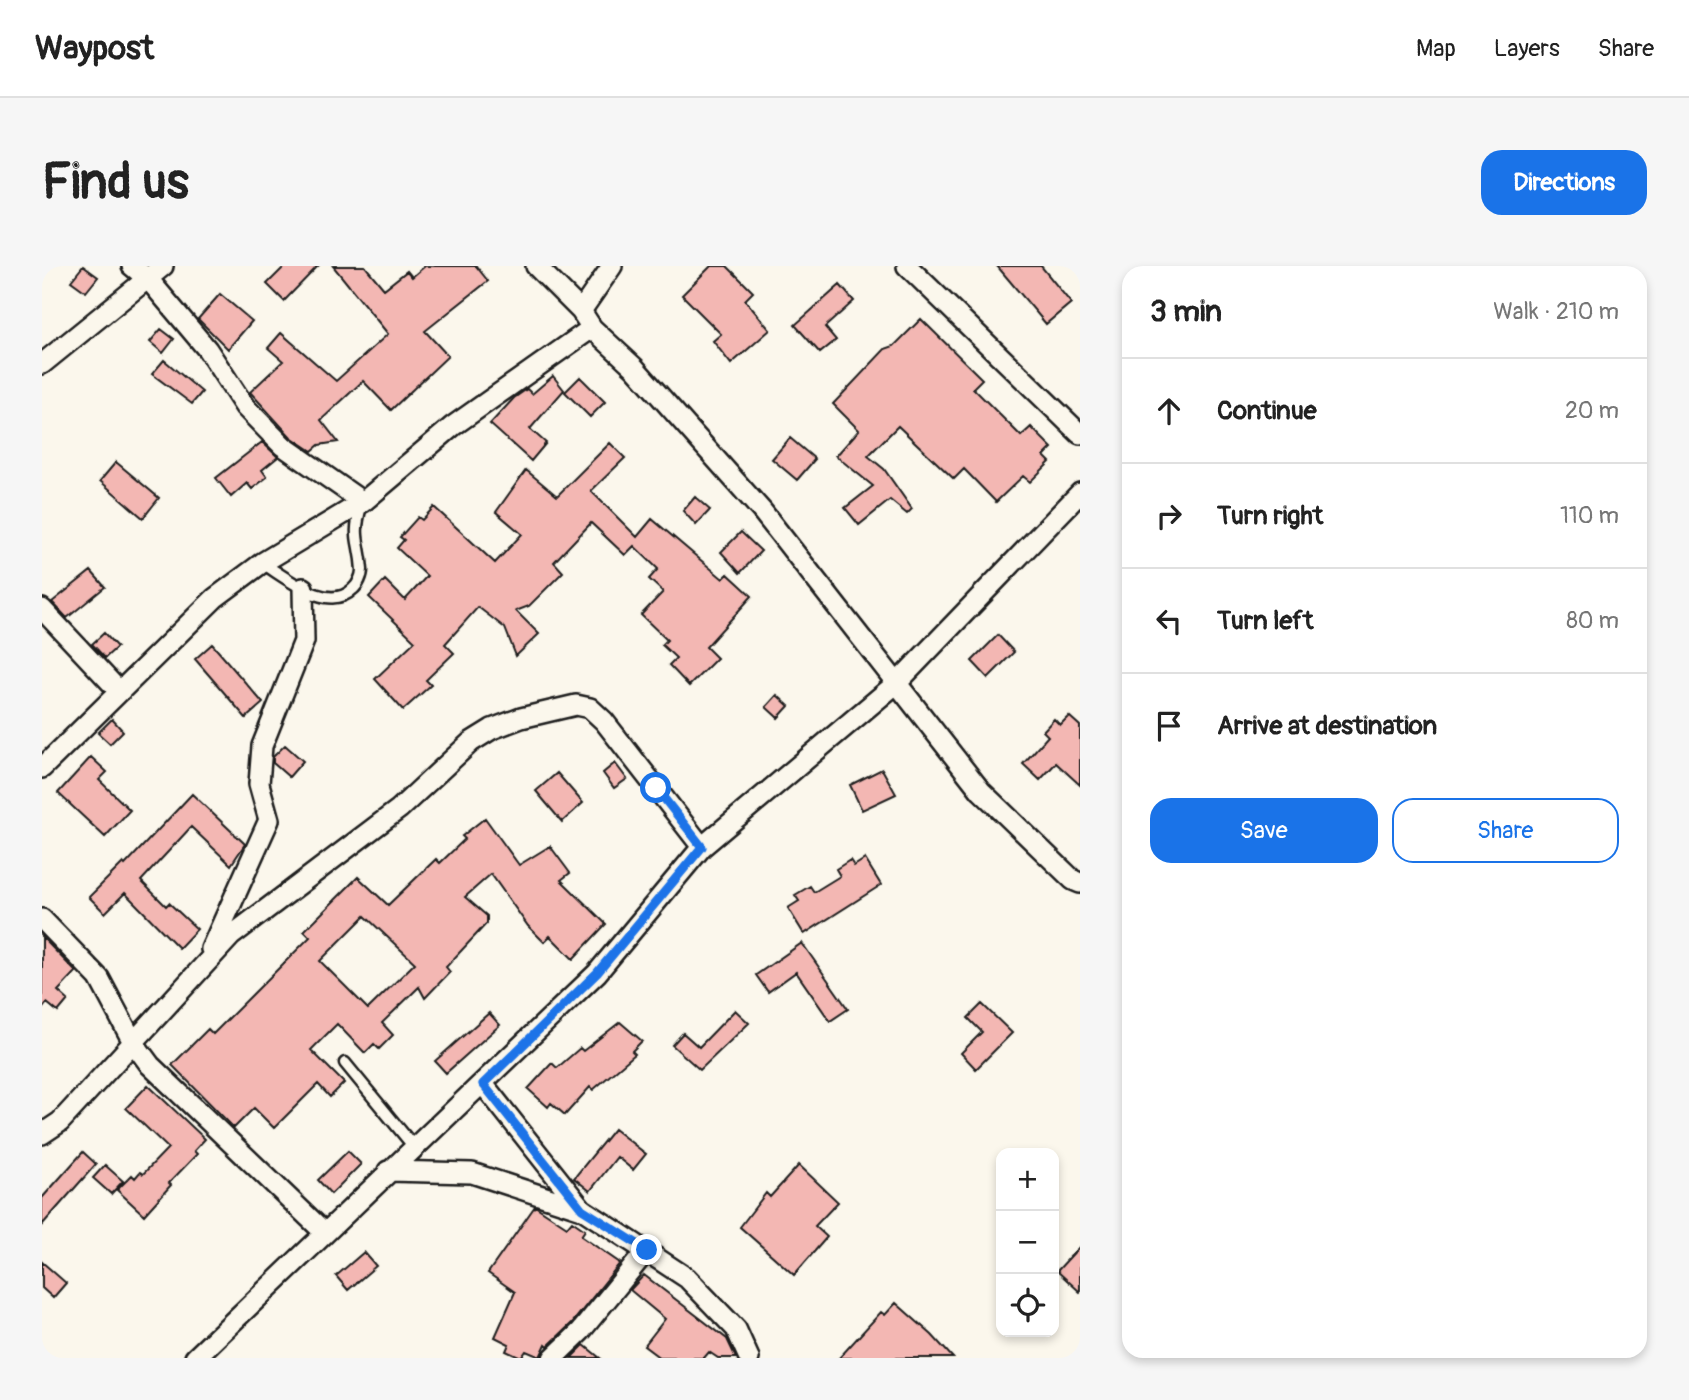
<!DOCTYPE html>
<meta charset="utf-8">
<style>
:root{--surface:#fff;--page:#f6f6f6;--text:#222;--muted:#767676;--line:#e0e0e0;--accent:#1a73e8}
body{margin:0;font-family:Pangolin,sans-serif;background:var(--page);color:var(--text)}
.controls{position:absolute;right:21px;bottom:21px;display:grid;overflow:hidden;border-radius:14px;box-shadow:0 4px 10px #0003}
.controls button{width:63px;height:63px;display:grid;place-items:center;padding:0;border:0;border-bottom:2px solid var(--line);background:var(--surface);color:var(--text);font:35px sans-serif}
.stop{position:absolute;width:21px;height:21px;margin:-16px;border:5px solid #1a73e8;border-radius:50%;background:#fff}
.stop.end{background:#1a73e8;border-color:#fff;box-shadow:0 2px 7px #0008}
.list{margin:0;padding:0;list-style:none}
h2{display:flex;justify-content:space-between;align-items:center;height:91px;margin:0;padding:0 28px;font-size:30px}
h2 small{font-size:23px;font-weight:400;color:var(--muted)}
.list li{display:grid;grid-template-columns:46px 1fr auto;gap:21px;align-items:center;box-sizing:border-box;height:105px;padding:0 28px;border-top:2px solid var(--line)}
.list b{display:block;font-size:26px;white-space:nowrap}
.list em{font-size:23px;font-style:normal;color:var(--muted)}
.actions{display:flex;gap:14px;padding:21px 28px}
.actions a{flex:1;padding:16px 0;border:2px solid var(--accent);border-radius:21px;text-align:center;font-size:24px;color:var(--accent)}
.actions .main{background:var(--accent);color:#fff}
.icon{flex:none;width:38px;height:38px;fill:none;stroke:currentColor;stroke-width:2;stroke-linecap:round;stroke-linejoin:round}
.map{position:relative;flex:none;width:1038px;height:1092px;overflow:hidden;border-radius:21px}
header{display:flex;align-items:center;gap:42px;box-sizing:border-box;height:98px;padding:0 35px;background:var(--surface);border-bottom:2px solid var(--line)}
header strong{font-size:33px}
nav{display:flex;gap:38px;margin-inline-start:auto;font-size:24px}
.intro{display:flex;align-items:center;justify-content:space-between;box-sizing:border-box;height:168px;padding:0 42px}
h1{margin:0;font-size:49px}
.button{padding:18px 32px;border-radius:21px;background:var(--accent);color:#fff;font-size:24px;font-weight:700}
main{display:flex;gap:42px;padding:0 42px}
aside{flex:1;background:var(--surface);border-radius:21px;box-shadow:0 4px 10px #0003}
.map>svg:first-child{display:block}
.building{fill:#f3b7b3;stroke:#1c1c1c;stroke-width:2;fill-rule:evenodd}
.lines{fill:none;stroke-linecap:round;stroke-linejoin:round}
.service-casing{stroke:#1c1c1c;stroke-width:15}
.minor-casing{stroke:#1c1c1c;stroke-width:24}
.service{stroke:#fbf7ec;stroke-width:10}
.minor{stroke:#fbf7ec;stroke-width:19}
.route{stroke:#1a73e8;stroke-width:9}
</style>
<header>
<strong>Waypost</strong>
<nav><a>Map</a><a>Layers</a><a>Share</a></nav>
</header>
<div class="intro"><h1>Find us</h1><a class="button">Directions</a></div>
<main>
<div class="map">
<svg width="1038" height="1092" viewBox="0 0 1038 1092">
<rect width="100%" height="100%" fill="#fbf7ec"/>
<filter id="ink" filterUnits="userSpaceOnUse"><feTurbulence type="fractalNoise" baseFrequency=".0143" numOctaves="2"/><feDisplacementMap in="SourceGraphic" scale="14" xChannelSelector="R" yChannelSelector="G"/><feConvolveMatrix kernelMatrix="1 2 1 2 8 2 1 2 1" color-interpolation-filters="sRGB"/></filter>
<g filter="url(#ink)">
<path class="building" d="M41,0L56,11L44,26L29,15Z
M243,0H276L242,35L225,18Z
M291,0H323L342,23L365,5L370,11L383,0H434L446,15L383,65L406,90L349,144L321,115L279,154L296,176L277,179L270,185L249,171L208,126L241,95L226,82L239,67L294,115L346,68Z
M669,0H685L711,26L703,34L728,64L689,98L671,75L679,68L640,29Z
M955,0H999L1029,37L1004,58Z
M798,19L812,35L783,61L794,74L778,87L753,59Z
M178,28L210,55L186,83L156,53Z
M879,53L940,113L931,122L979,170L989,161L1010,182L1002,190L1008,196L988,216L981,210L954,236L922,203L912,213L856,160L826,190L842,203L870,243L865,248L848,234L817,259L803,242L831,220L794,190L817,164L791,138L843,83L852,80Z
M119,63L132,73L121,87L108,76Z
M122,94L160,126L150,138L110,108Z
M511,110L522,124L488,163L504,177L489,195L448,158L472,132L485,123L490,128Z
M538,111L563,136L548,151L523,126Z
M748,172L773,193L755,214L730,193Z
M220,176L236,191L220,204L225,211L210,223L205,217L189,231L174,212Z
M568,177L583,192L549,225L595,271L610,253L681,313L686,308L710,330L664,381L675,392L647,420L627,399L634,392L620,379L625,374L599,349L621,326L607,313L616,303L592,280L583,289L549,257L512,296L521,306L487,340L474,345L497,368L474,390L463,362L436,341L403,378L412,387L384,414L389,419L361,444L333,413L373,375L327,331L343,314L363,334L385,310L355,282L362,274L358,271L376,251L380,254L392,241L453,297L480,268L454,246L484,204L515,230Z
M74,196L117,232L101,252L58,215Z
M653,231L668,244L654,259L641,245Z
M699,266L719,285L698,307L679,286Z
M49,305L63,321L25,352L10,336Z
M62,367L75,381L63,392L50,378Z
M956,369L972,386L946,412L930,395Z
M170,378L221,437L204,452L153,393Z
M735,429L747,440L736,452L724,441Z
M1027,450L1038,460V519L1014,497L998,514L981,498L1006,470L1001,465L1012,453L1018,459Z
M70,453L81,465L68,478L56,467Z
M243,479L261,495L247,511L231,497V491Z
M49,491L65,506L57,514L88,544L63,571L16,527Z
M573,497L585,513L572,522L561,507Z
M840,503L854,528L820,544L808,519Z
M515,507L541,537L520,556L494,525Z
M150,528L203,578L189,599L149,561L99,615L124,640L127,637L155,663L137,682L83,627L63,647L47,631L81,597L83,599Z
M443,552L477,599L508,580L528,607L519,614L564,658L531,693L508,670L502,676L486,660L449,608L423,631L445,650V657L404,701L408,706L383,732L377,721L340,757L351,769L337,783L332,778L323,787L295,758L269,784L302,817L288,831L276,818L232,862L212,842L192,862L130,799L166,763L171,768L268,671L262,665L316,611L346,639L394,593L398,597L423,573L420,570ZM323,650L373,697L326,743L278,695Z
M823,593L839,619L762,668L746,642L757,635L753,629L768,620L772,626L798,610L794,603L808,594L812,600Z
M0,671L34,706L16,725L26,734L16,746L5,737L0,743Z
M760,677L806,743L788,755L754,706L726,726L714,709Z
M940,738L970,767L934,803L919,787L940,766L926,752Z
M693,744L707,757L658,804L630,779L641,767L657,781Z
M447,747L458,759L404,807L393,795Z
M578,756L600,775L590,785L593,788L551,824L548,821L523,849L509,837L506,841L486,823L510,797L515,802L538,782L541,785Z
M106,819L163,873L152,885L155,888L127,917L129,919L102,949L75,924L90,909L93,912L98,906L101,908L126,882L84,842Z
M572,863L604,888L591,904L575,891L548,925L532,912Z
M306,885L319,898L289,928L276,914Z
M41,886L54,898L0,959V932Z
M63,899L81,915L69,928L51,912Z
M757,899L796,936L773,960L785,971L752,1009L698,961L724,927L728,931Z
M493,940L525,961L530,955L543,964L539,970L578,997L530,1057L506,1080L504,1078L498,1091L484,1085L479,1092L464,1085L467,1078L453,1071L473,1026L446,1007Z
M1038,980V1026L1015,1005Z
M322,986L334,1000L306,1024L294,1010Z
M0,996L24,1017L11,1032L0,1022Z
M602,1009L685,1073L694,1092H676L667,1086L662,1092H618L602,1080L623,1053L588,1024Z
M854,1037L890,1069L911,1092H797L839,1046L843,1049Z
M542,1079L558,1092H529Z"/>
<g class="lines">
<g class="service-casing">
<path id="service" d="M220,297C244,311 286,348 311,323C316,319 320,310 320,304C318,273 310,274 319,240
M303,797L372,881"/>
</g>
<g class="minor-casing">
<path id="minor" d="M90,0L107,14L165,83L203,141L241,180L321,236
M494,0L539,45L550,62L593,102L720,245L939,525L1031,614L1038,617
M865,0L1038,168
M539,45L570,0
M0,98L121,0
M0,343L77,425
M0,502L173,332L220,297L321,236L411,160L550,62
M0,653L57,712L91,776L108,799L283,967
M169,683L227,554L217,518L220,480L262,375L261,322
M441,818L540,943
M0,868L18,856L189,670L357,543L429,476L450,463L479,452L534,439L548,442L562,455L660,581
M346,905L430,907L540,943L645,1012L694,1063L707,1092
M153,1092L555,707L660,581L856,416L1038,227
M511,1092L539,1065L605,984"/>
</g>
<use href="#service" class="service"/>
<use href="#minor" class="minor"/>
</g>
</g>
<g class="lines" filter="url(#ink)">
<path class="route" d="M605,984L540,943L441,818L555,707L660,581L614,522"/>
</g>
</svg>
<div class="controls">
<button>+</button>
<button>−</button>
<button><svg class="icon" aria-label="locate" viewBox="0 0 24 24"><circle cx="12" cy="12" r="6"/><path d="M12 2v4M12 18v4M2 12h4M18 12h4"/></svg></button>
</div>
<div class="stop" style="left:614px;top:522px"></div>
<div class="stop end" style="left:605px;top:984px"></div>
</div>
<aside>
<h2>3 min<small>Walk · 210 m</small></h2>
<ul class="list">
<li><svg class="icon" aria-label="ahead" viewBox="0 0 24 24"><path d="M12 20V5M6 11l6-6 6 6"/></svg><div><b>Continue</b></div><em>20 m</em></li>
<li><svg class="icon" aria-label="right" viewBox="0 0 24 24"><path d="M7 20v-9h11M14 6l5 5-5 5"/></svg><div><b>Turn right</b></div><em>110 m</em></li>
<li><svg class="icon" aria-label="left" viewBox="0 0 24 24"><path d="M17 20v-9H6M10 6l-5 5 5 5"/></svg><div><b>Turn left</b></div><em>80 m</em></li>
<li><svg class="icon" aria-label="arrive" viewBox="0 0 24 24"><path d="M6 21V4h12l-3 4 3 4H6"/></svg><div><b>Arrive at destination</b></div></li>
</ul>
<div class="actions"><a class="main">Save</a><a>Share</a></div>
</aside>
</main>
